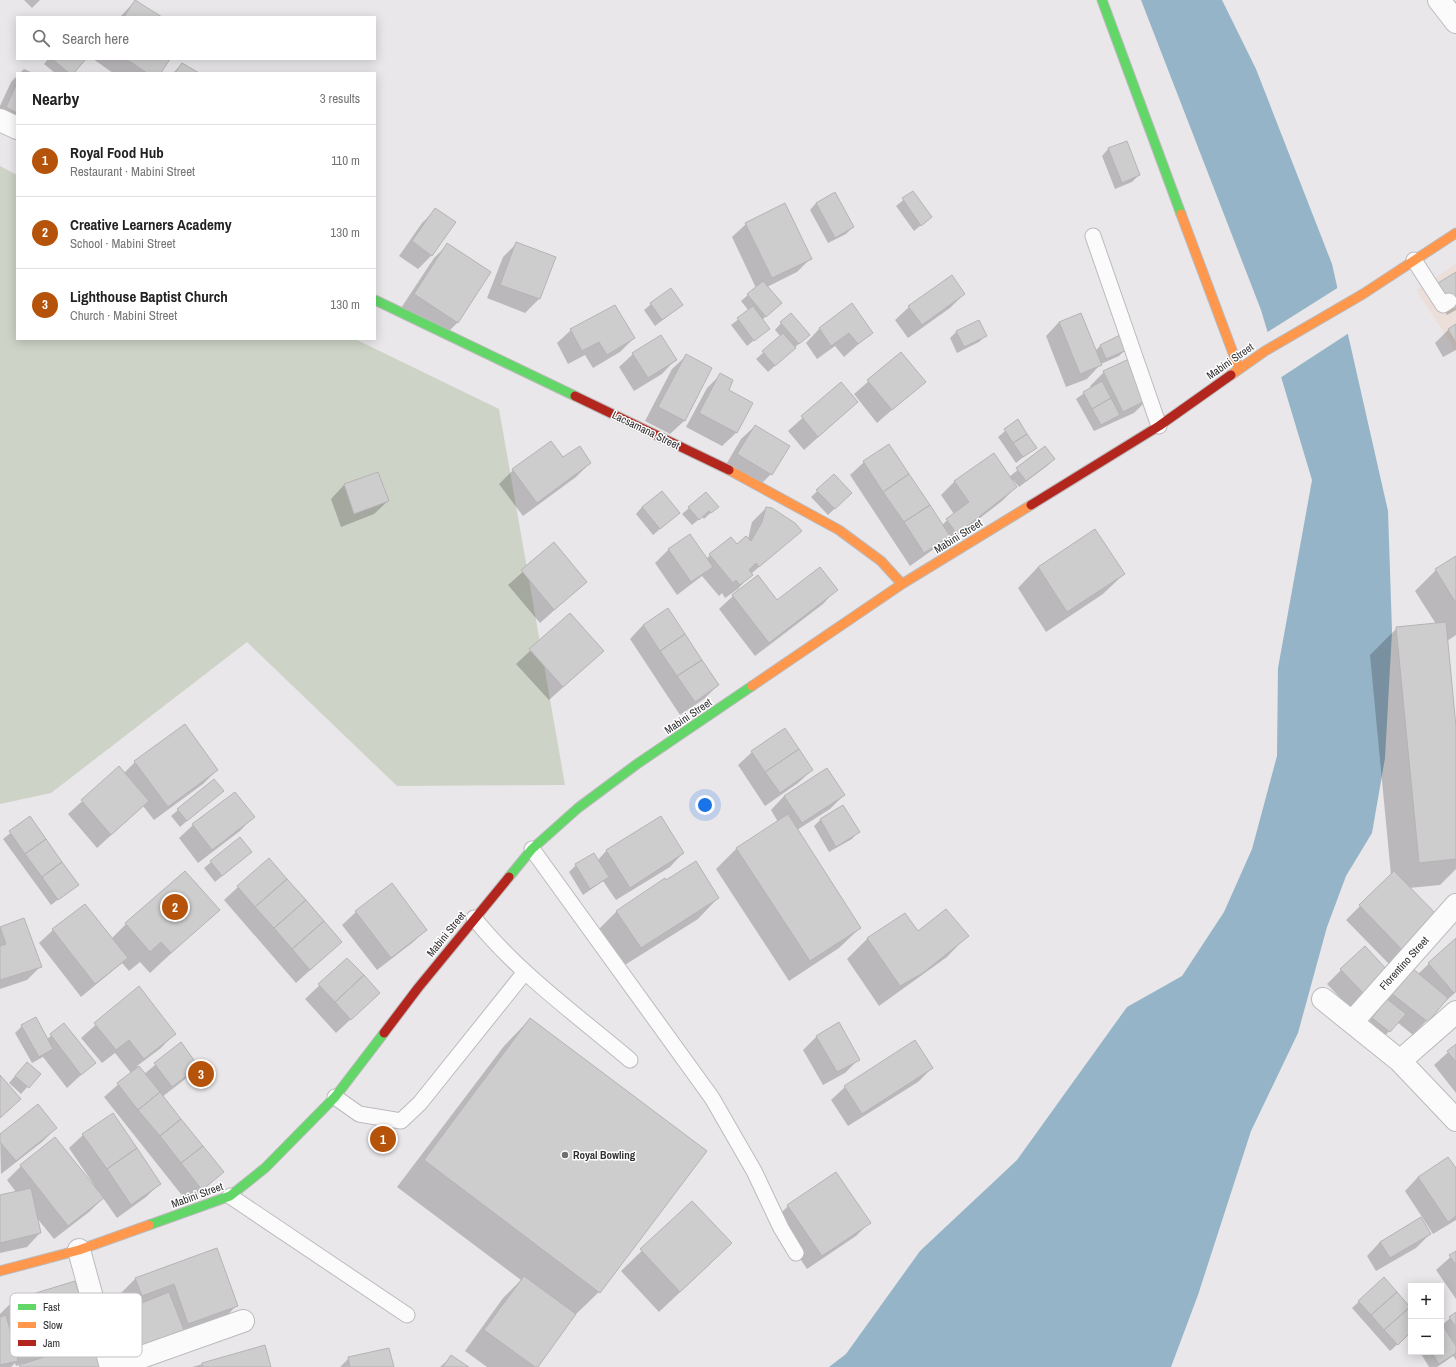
<!DOCTYPE html>
<meta charset="utf-8">
<style>
:root{--surface:#fff;--page:#f6f6f6;--text:#222;--muted:#767676;--line:#e0e0e0;--accent:#b45309}
body{margin:0;font-family:"Archivo Narrow",sans-serif;background:var(--page);color:var(--text)}
.controls{position:absolute;right:12px;bottom:12px;display:grid;overflow:hidden;border-radius:0px;box-shadow:0 2px 10px #0003}
.controls button{width:36px;height:36px;display:grid;place-items:center;padding:0;border:0;border-bottom:1px solid var(--line);background:var(--surface);color:var(--text);font:20px sans-serif}
.you{position:absolute;left:705px;top:805px;width:14px;height:14px;margin:-10px;border:3px solid #fff;border-radius:50%;background:#1a73e8;box-shadow:0 0 0 6px #1a73e833}
.badge{display:grid;place-items:center;width:26px;height:26px;border-radius:50%;background:var(--accent);color:#fff;font-size:13px;font-weight:700}
.pin{position:absolute;translate:-50% -50%;border:2px solid #fff;box-shadow:0 1px 4px #0006}
.list{margin:0;padding:0;list-style:none}
h2{display:flex;justify-content:space-between;align-items:center;height:52px;margin:0;padding:0 16px;font-size:17px}
h2 small{font-size:13px;font-weight:400;color:var(--muted)}
.list li{display:grid;grid-template-columns:26px 1fr auto;gap:12px;align-items:center;box-sizing:border-box;height:72px;padding:0 16px;border-top:1px solid var(--line)}
.list b{display:block;font-size:15px;white-space:nowrap}
.list p{margin:0;font-size:13px;white-space:nowrap;color:var(--muted)}
.list em{font-size:13px;font-style:normal;color:var(--muted)}
.icon{flex:none;width:22px;height:22px;fill:none;stroke:currentColor;stroke-width:2;stroke-linecap:round;stroke-linejoin:round}
.map{position:relative;flex:none;width:1456px;height:1367px;overflow:hidden}
.search{position:absolute;background:var(--surface);box-shadow:0 2px 10px #0003;left:16px;top:16px;width:360px;height:44px;display:flex;align-items:center;gap:10px;box-sizing:border-box;padding:0 14px;border-radius:0px;color:var(--muted);font-size:15px}
.panel{position:absolute;background:var(--surface);box-shadow:0 2px 10px #0003;left:16px;top:72px;width:360px;height:268px;border-radius:0px}
.map>svg:first-child{display:block}
.commercial{fill:#ecdfda}
.green{fill:#cdd3c6}
.water{fill:#96b4c7}
.pier{fill:#e9e7ea}
.shadow{fill:#0003}
.building{fill:#cecdcd;stroke:#b5b3b4}
.lines{fill:none;stroke-linecap:round;stroke-linejoin:round}
.lane-casing{stroke:#bbbabc;stroke-width:17}
.street-casing{stroke:#bbbabc;stroke-width:24}
.fast-casing{stroke:#bbbabc;stroke-width:11}
.slow-casing{stroke:#bbbabc;stroke-width:11}
.jam-casing{stroke:#bbbabc;stroke-width:11}
.lane{stroke:#fcfbfc;stroke-width:15}
.street{stroke:#fcfbfc;stroke-width:22}
.fast{stroke:#63d668;stroke-width:9}
.slow{stroke:#ff974d;stroke-width:9}
.jam{stroke:#b3261e;stroke-width:9}
.poi-dot{fill:#717072;stroke:#fff;stroke-width:1.5}
.labels{text-anchor:middle;stroke-width:3;stroke-linejoin:round;paint-order:stroke}
.street-label{font-size:11px;fill:#313032;stroke:#fff}
.poi-label{font-size:11px;font-weight:bold;fill:#313032;stroke:#fff;text-anchor:start}
.key{fill:#fff;stroke:#c1c1c2;stroke-width:1}
.key-label{font-size:11px;fill:#313032}
</style>
<div class="map">
<svg width="1456" height="1367" viewBox="0 0 1456 1367">
<rect width="100%" height="100%" fill="#e9e7ea"/>
<path class="commercial" d="M1456,264V351L1416,290Z"/>
<path class="green" d="M0,166L17,175V339H355L499,409L565,785L397,786L247,642L51,793L0,804Z"/>
<path class="water" d="M1141,0H1222L1256,69L1332,264L1388,511L1392,631L1385,758L1372,833L1346,876L1327,927L1298,1033L1251,1131L1198,1295L1171,1367H829L846,1354L920,1251L1017,1160L1127,1007L1182,976L1224,912L1252,849L1277,756L1278,668L1312,480L1261,310Z"/>
<path class="pier" d="M1339,287L1349,333L1280,378L1266,333Z"/>
<path class="shadow" d="M24,0H40L32,8Z
M135,1L160,17H120Z
M48,59H85L73,73H55L44,64Z
M93,59H168L159,73H113Z
M182,64L197,73H173Z
M24,69L33,73H20Z
M17,76V133L0,125V106L11,82Z
M1126,142L1139,175L1132,182L1115,189L1102,156L1108,149Z
M913,192L931,217L914,231L896,206Z
M816,203L853,227L846,234L828,243L810,210Z
M436,209L454,222L431,256L418,269L399,256L422,223Z
M746,224L811,258L797,272L767,287L781,303L762,320L768,329L747,346L731,325L749,311L741,301L756,288L732,237Z
M517,243L554,258L539,299L525,313L487,298L503,257Z
M447,245L458,322L444,336L401,308L434,258Z
M1456,274V310L1447,315L1432,290L1439,284Z
M964,294L950,308L908,338L895,320L909,307Z
M651,304L682,305L655,326L644,310Z
M852,305L871,333L844,357L835,346L817,359L806,343L819,329Z
M1059,322L1095,351L1100,346L1119,337L1126,349L1119,356L1101,364L1087,379L1066,387L1046,336Z
M781,323L802,341L768,372L756,359L781,337L775,330Z
M1456,325V350L1443,357L1435,343L1448,330Z
M571,330L634,338L620,352L593,368L585,355L568,364L557,343Z
M956,332L986,335L979,342L957,353L950,338Z
M901,353L924,382L877,423L854,394Z
M633,354L675,360L662,374L634,391L619,367Z
M686,356L711,368L684,421L670,434L645,421L672,369Z
M1104,372L1148,399L1134,413L1094,431L1076,399L1091,388L1090,386Z
M720,375L728,390L752,403L736,433L722,446L686,427L707,388Z
M841,383L857,402L804,450L788,431Z
M1017,421L1036,447L1016,463L998,437Z
M755,426L771,474L757,488L724,468L741,439Z
M551,442L563,458L590,463L576,477L523,516L499,484L513,470Z
M1045,448L1054,459L1047,466L1019,487L1013,480L1012,481L1016,487L1002,501L943,547L941,544L910,566L850,475L864,462L942,525L954,514L941,495L955,481L1009,477Z
M834,475L851,493L828,515L811,497Z
M344,485L388,501L374,514L341,527L331,499Z
M642,507L679,513L653,535L636,514Z
M717,507L704,519L702,517L692,525L682,514L689,508Z
M766,508L800,531L751,574L738,589L725,598L722,593L719,596L702,576L677,595L655,563L668,550L706,559L710,555L748,539L752,522Z
M554,544L586,582L540,623L508,585Z
M1456,558V635L1447,641L1456,738V869L1440,885L1409,888L1440,920L1392,967L1346,920L1391,875L1370,655L1397,628L1436,624L1415,591L1436,570Z
M1038,567L1124,574L1103,594L1046,632L1018,588Z
M836,590L823,604L755,656L719,609L733,596L777,601Z
M570,614L589,664L549,700L516,664Z
M643,625L718,685L704,699L680,715L630,639Z
M752,752L812,770L798,783L765,806L738,765Z
M135,762L217,770L203,784L154,820L143,806L97,848L68,814L119,768L124,773Z
M222,791L180,827L171,816L178,810Z
M844,795L830,809L797,830L860,928L839,948L789,981L716,869L737,848L778,822L771,810L784,796Z
M253,817L240,831L198,863L179,838L193,825Z
M660,817L683,853L670,867L616,900L603,881L583,895L569,872L576,865L598,860L606,851Z
M29,818L78,884L51,905L3,839Z
M821,819L858,832L852,839L829,852L814,826Z
M240,838L251,852L215,882L204,868Z
M666,881L718,898L698,919L620,968L596,932L617,911Z
M238,887L341,942L296,983L224,900Z
M218,910L150,973L140,962L129,971L122,963L81,997L39,943L53,930L111,939L126,924Z
M356,912L426,930L412,943L377,970L342,925Z
M23,920L41,966L27,980L0,989V928Z
M917,933L967,936L947,957L879,1006L847,959L868,938Z
M1456,938V992L1440,1006L1413,1035L1397,1022L1383,1038L1366,1025L1398,983L1418,974Z
M347,959L379,993L336,1033L305,999Z
M1341,970L1375,986L1351,1009L1327,984Z
M138,987L174,1034L161,1048L137,1066L144,1074L181,1044L198,1066L184,1080L162,1097L223,1172L188,1203L104,1097L131,1073L115,1053L102,1063L81,1038Z
M530,1019L599,1292L572,1318L536,1367H487L465,1351L503,1298L521,1280L397,1187L504,1046Z
M64,1025L94,1063L67,1088L43,1057L32,1063L15,1033L22,1026L47,1039Z
M817,1036L859,1059L845,1073L823,1085L803,1050Z
M1456,1045V1093L1434,1065Z
M932,1068L918,1082L848,1126L831,1100L845,1087Z
M20,1070L39,1074L21,1094L9,1083Z
M56,1128L42,1142L1,1174L0,1136Z
M83,1135L160,1183L146,1197L117,1218L103,1198L89,1212L54,1239L37,1218L40,1233L27,1247L0,1253V1196L16,1192L7,1180L21,1166L55,1138L93,1186L94,1185L69,1148Z
M1456,1170V1220L1433,1234L1422,1217L1421,1218L1430,1234L1416,1248L1376,1271L1367,1256L1380,1242L1422,1217L1405,1191L1418,1177Z
M692,1202L710,1264L659,1312L621,1271Z
M788,1206L869,1223L856,1236L807,1269L774,1220Z
M216,1249L236,1306L216,1327L118,1364L103,1327L120,1312L115,1299L136,1278Z
M1456,1252V1299L1436,1270Z
M1384,1278L1411,1309V1332L1390,1351L1352,1308Z
M74,1282L90,1333L74,1349L99,1367H19L23,1363L16,1366L15,1363L11,1367H0V1314L13,1301Z
M1456,1313V1360L1453,1356L1437,1367H1429L1420,1352H1441V1326Z
M264,1347L270,1367H192Z
M451,1357L467,1367H440Z
M349,1358L393,1367H340Z"/>
<path class="building" d="M135,0L162,17H124Z
M52,59H86L74,73H69Z
M126,59H170L161,73H147Z
M182,63L199,73H175Z
M17,83V113L6,107Z
M1127,141L1140,175L1122,183L1108,148Z
M913,191L932,217L921,226L902,198Z
M835,192L854,227L835,238L816,203Z
M785,203L812,259L772,278L745,223Z
M435,208L456,222L432,256L412,241Z
M516,242L556,257L540,299L500,285Z
M447,243L491,272L458,323L414,294Z
M1456,272V308L1454,309L1438,283Z
M952,275L965,294L922,325L908,306Z
M763,281L782,303L766,317L747,294Z
M671,288L683,305L662,320L650,303Z
M852,303L873,333L858,344L849,333L831,346L819,328Z
M615,305L635,338L607,355L599,342L582,351L570,329Z
M753,306L770,329L754,341L737,318Z
M791,313L810,335L799,344L780,322Z
M1081,313L1102,365L1080,374L1059,322Z
M979,320L987,336L964,347L956,331Z
M1456,324V343L1448,329Z
M783,333L796,348L775,366L762,351Z
M661,335L677,360L648,378L632,353Z
M1120,335L1127,350L1106,359L1100,345Z
M901,352L926,382L892,410L867,380Z
M686,354L712,368L685,421L658,407Z
M1129,359L1149,399L1123,412L1103,371Z
M720,373L733,380L729,390L753,403L737,433L699,413Z
M1102,381L1111,398L1092,409L1083,392Z
M841,382L858,402L818,437L801,416Z
M1111,398L1120,415L1101,425L1092,409Z
M1018,419L1027,434L1013,443L1004,429Z
M755,425L790,446L772,475L737,454Z
M1027,434L1037,448L1023,457L1013,443Z
M551,441L563,457L580,446L591,463L537,503L512,469Z
M889,444L909,474L883,492L863,461Z
M1045,446L1055,459L1026,481L1016,468Z
M994,453L1017,487L957,534L946,519L969,502L954,481Z
M378,472L389,501L354,514L344,484Z
M834,474L852,493L835,509L816,490Z
M909,474L930,505L904,522L883,492Z
M662,491L680,513L660,529L642,507Z
M706,492L719,507L711,513L709,511L699,520L688,507Z
M930,505L950,536L924,553L904,522Z
M766,507L772,508L795,523L802,531L759,567L756,563L749,570L753,575L740,585L736,580L733,583L709,554L731,537L737,544L746,536L751,541L762,522Z
M1095,529L1125,574L1067,612L1038,567Z
M690,534L713,567L691,582L668,549Z
M554,542L587,582L554,610L521,570Z
M1456,556V603L1435,569Z
M820,567L838,590L769,643L732,595L758,575L777,600Z
M668,608L685,634L660,651L643,625Z
M570,613L604,651L563,687L529,649Z
M1446,622L1456,727V859L1419,863L1396,627Z
M685,634L702,660L677,676L660,651Z
M702,660L719,685L695,702L677,676Z
M185,724L218,770L168,807L134,761Z
M785,728L799,749L765,772L751,751Z
M799,749L813,770L780,793L765,772Z
M119,766L149,801L111,835L81,800Z
M827,768L845,795L802,823L784,796Z
M214,779L224,791L187,821L177,809Z
M235,792L255,817L212,850L192,824Z
M843,805L860,832L836,847L820,819Z
M788,814L861,928L810,961L736,848Z
M30,816L46,839L25,854L9,831Z
M661,816L684,853L630,888L606,850Z
M240,837L252,852L222,876L210,861Z
M46,839L62,862L42,877L25,854Z
M594,853L609,877L590,889L575,864Z
M269,858L287,879L255,907L237,886Z
M696,861L719,898L641,948L616,911L665,878L666,880Z
M62,862L79,885L58,900L42,877Z
M185,871L220,910L171,953L161,942L150,952L125,923Z
M1394,871L1442,920L1406,954L1359,905Z
M287,879L306,900L274,928L255,907Z
M392,883L427,930L391,958L355,911Z
M306,900L324,921L292,949L274,928Z
M85,904L128,958L95,984L52,929Z
M946,909L969,936L923,973L900,986L867,938L905,913L918,931Z
M24,918L42,967L0,980V946L6,944L0,927Z
M324,921L342,942L310,970L292,949Z
M1456,938V991L1454,993L1428,963Z
M1365,946L1390,973L1366,996L1340,969Z
M347,958L364,975L335,1002L318,984Z
M1412,968L1448,998L1428,1022L1391,993Z
M364,975L380,993L351,1020L335,1002Z
M139,986L176,1034L144,1059L129,1040L116,1050L94,1023Z
M1387,999L1406,1014L1390,1032L1372,1018Z
M36,1017L53,1049L39,1057L21,1025Z
M530,1018L707,1151L600,1293L424,1160Z
M839,1022L860,1060L837,1072L816,1036Z
M64,1023L96,1063L81,1075L50,1034Z
M915,1040L933,1068L862,1114L844,1086Z
M181,1042L199,1067L172,1087L154,1063Z
M1456,1044V1062L1447,1051Z
M27,1062L41,1074L29,1088L15,1076Z
M139,1066L160,1092L138,1110L117,1083Z
M0,1075L21,1099L0,1118Z
M160,1092L181,1119L160,1136L138,1110Z
M38,1104L57,1128L16,1161L0,1142V1134Z
M113,1113L137,1148L107,1169L82,1134Z
M181,1119L203,1146L181,1163L160,1136Z
M55,1137L104,1198L68,1226L20,1165Z
M203,1146L224,1172L202,1190L181,1163Z
M137,1148L161,1184L131,1205L107,1169Z
M1448,1157L1456,1168V1216L1448,1222L1418,1177Z
M836,1172L871,1223L822,1256L787,1205Z
M31,1188L41,1233L0,1243V1195Z
M692,1201L732,1243L680,1292L640,1249Z
M1421,1217L1431,1234L1390,1258L1380,1242Z
M217,1248L238,1306L188,1324L174,1284L142,1296L135,1278Z
M1456,1251V1265L1449,1255Z
M524,1276L576,1314L538,1367H535L484,1330Z
M1384,1277L1397,1292L1371,1315L1358,1301Z
M75,1281L91,1334L29,1352L13,1300Z
M169,1292L184,1330L132,1351L117,1313Z
M1397,1292L1410,1307L1384,1330L1371,1315Z
M1410,1307L1411,1332L1398,1345L1384,1330Z
M1456,1312V1327L1449,1317Z
M6,1315L18,1361L0,1365V1317Z
M1443,1326L1456,1346V1353L1439,1364L1431,1352H1441V1328Z
M92,1342L100,1367H20L19,1365Z
M265,1345L271,1367H203L202,1363Z
M389,1348L394,1367H350L348,1357Z
M451,1355L469,1367H443Z"/>
<g class="lines">
<g class="lane-casing">
<path id="lane" d="M1093,236L1159,426
M1414,260L1443,305L1449,301
M532,849L712,1098L754,1171L781,1228L796,1253
M474,918C518,973 577,1015 630,1060
M335,1097L359,1114L401,1121L420,1103L525,972
M230,1196L407,1315"/>
</g>
<g class="street-casing">
<path id="street" d="M1439,0L1456,22
M0,120L17,128
M1323,999L1400,1061L1456,1120
M1353,1021L1456,905
M1400,1061L1456,1012
M79,1250L111,1367
M113,1367L243,1321"/>
</g>
<g class="fast-casing">
<path id="fast" d="M1102,0L1181,214
M375,300L575,396
M509,877L532,849L578,808L637,764L752,686
M149,1225L230,1196L265,1168L335,1097L384,1033"/>
</g>
<g class="slow-casing">
<path id="slow" d="M1181,214L1239,369
M1231,375L1265,351L1363,294L1456,233
M729,470L839,530L881,561L902,584
M752,686L902,584L1031,505
M0,1271L79,1250L149,1225"/>
</g>
<g class="jam-casing">
<path id="jam" d="M575,396L729,470
M1031,505L1159,426L1231,375
M384,1033L418,988L509,877"/>
</g>
<use href="#lane" class="lane"/>
<use href="#street" class="street"/>
<use href="#fast" class="fast"/>
<use href="#slow" class="slow"/>
<use href="#jam" class="jam"/>
</g>
<circle class="poi-dot" cx="565" cy="1155" r="4"/>
<g class="labels">
<g class="street-label">
<text transform="translate(1230 361) rotate(-35)" y="4">Mabini Street</text>
<text transform="translate(646 430) rotate(26)" y="4">Lacsamana Street</text>
<text transform="translate(958 536) rotate(-32)" y="4">Mabini Street</text>
<text transform="translate(688 716) rotate(-34)" y="4">Mabini Street</text>
<text transform="translate(446 934) rotate(-51)" y="4">Mabini Street</text>
<text transform="translate(1404 963) rotate(-48)" y="4">Florentino Street</text>
<text transform="translate(197 1195) rotate(-20)" y="4">Mabini Street</text>
</g>
<g class="poi-label">
<text x="573" y="1159">Royal Bowling</text>
</g>
</g>
<rect x="10" y="1293" width="132" height="64" rx="6" class="key"/>
<rect x="18" y="1304" width="18" height="6" fill="#63d668"/>
<rect x="18" y="1322" width="18" height="6" fill="#ff974d"/>
<rect x="18" y="1340" width="18" height="6" fill="#b3261e"/>
<g class="key-label">
<text x="43" y="1311">Fast</text>
<text x="43" y="1329">Slow</text>
<text x="43" y="1347">Jam</text>
</g>
</svg>
<div class="controls">
<button>+</button>
<button>−</button>
</div>
<div class="you"></div>
<div class="pin badge" style="left:383px;top:1139px">1</div>
<div class="pin badge" style="left:175px;top:907px">2</div>
<div class="pin badge" style="left:201px;top:1074px">3</div>
<div class="search"><svg class="icon" aria-label="search" viewBox="0 0 24 24"><circle cx="10" cy="10" r="6"/><path d="M15 15l6 6"/></svg>Search here</div>
<section class="panel">
<h2>Nearby<small>3 results</small></h2>
<ul class="list">
<li><span class="badge">1</span><div><b>Royal Food Hub</b><p>Restaurant · Mabini Street</p></div><em>110 m</em></li>
<li><span class="badge">2</span><div><b>Creative Learners Academy</b><p>School · Mabini Street</p></div><em>130 m</em></li>
<li><span class="badge">3</span><div><b>Lighthouse Baptist Church</b><p>Church · Mabini Street</p></div><em>130 m</em></li>
</ul>
</section>
</div>
